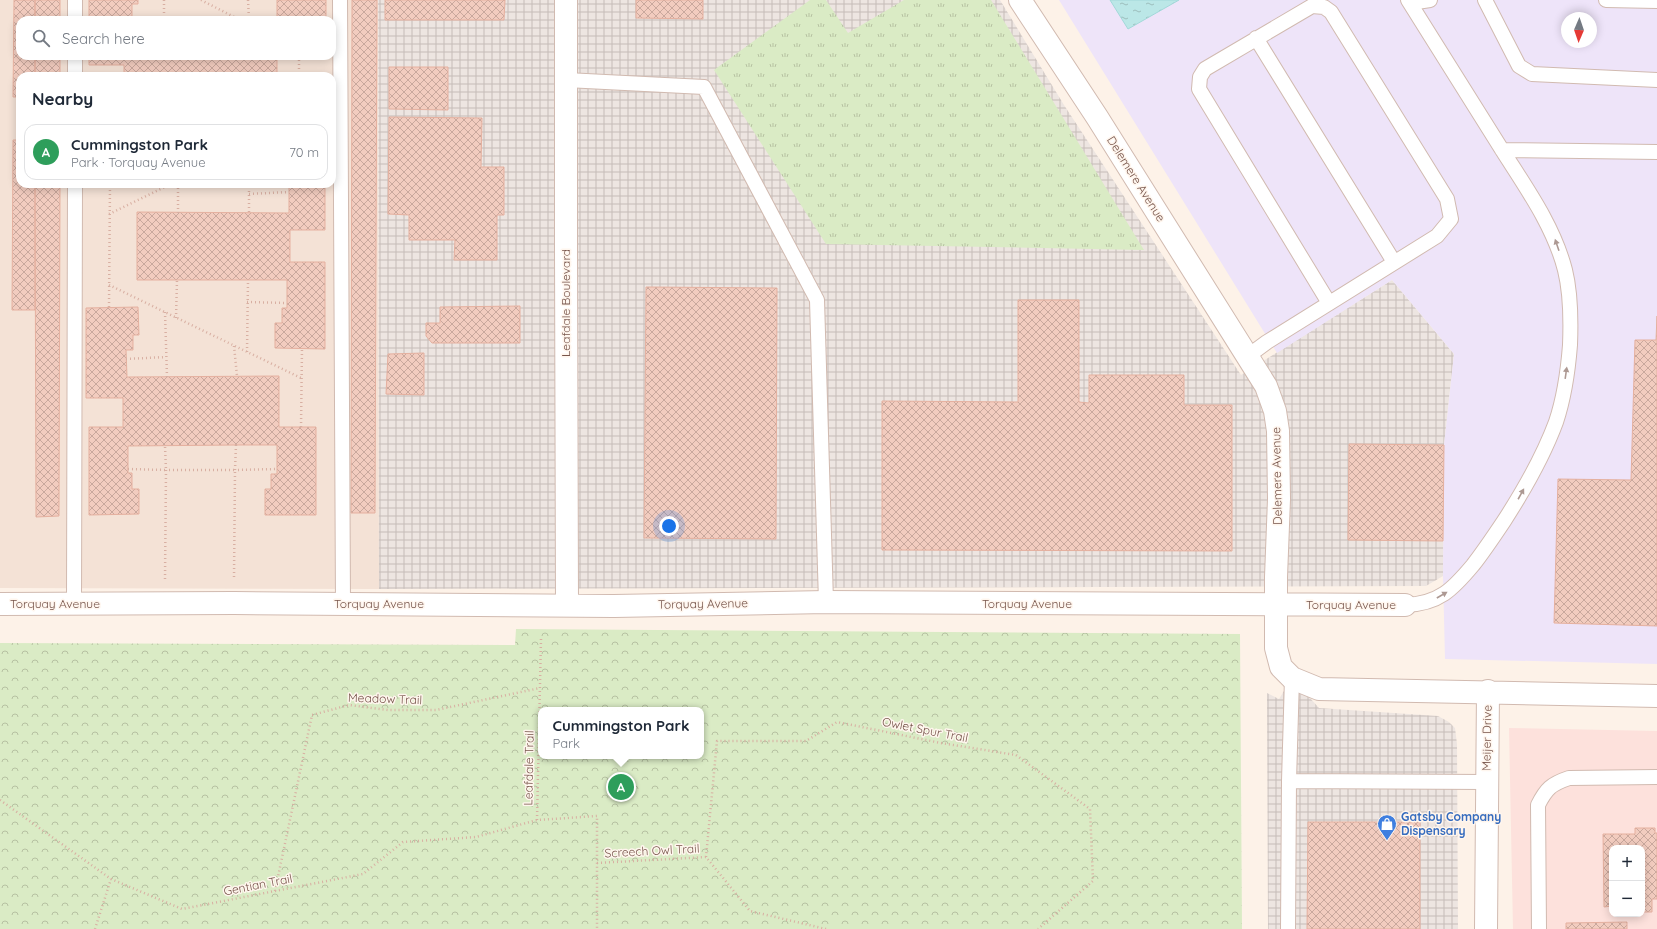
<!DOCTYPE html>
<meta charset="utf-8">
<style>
:root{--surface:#fff;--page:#f2f2f3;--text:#1f2937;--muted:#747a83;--line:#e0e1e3;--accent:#1a73e8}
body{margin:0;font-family:Quicksand,sans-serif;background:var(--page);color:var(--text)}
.controls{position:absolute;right:12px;bottom:12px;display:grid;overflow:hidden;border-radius:8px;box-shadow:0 2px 10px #0003}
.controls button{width:36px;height:36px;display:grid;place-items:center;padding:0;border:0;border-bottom:1px solid var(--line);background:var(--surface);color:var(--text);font:20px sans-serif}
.compass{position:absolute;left:1561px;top:12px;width:36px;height:36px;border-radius:50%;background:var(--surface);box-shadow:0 2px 10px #0003;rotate:182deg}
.you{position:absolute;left:669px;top:526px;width:14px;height:14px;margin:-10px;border:3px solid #fff;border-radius:50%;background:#1a73e8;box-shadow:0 0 0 6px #1a73e833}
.badge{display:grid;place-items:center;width:26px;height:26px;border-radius:50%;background:var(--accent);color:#fff;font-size:13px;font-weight:700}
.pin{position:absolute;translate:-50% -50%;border:2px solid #fff;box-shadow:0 1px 4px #0006}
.popup{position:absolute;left:538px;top:707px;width:166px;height:52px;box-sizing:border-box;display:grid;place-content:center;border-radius:8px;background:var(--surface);filter:drop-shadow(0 1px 3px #0005);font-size:13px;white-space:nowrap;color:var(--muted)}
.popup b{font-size:15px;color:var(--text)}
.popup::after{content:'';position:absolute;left:50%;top:100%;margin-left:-8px;border:8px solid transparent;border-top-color:var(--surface)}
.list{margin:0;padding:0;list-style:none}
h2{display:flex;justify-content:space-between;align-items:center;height:52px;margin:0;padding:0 16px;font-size:17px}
h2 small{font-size:13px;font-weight:400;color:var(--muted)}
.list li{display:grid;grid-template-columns:26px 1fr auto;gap:12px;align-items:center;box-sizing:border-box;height:56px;margin:0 8px 8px;padding:0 8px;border:1px solid var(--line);border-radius:12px}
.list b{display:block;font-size:15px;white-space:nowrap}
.list p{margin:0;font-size:13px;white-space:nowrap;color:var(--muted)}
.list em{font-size:13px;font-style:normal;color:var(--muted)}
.icon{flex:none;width:22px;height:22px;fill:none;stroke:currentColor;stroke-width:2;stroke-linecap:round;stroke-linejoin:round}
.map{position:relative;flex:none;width:1657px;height:929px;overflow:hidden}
.search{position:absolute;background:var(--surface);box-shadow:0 2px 10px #0003;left:16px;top:16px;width:320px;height:44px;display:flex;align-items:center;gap:10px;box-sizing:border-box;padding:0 14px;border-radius:12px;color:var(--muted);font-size:15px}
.panel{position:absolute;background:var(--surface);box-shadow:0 2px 10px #0003;left:16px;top:72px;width:320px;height:116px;border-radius:12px}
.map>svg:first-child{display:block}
.residential{fill:#f4e2d6;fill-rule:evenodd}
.commercial{fill:#fde1dc;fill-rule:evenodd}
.industrial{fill:url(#industrial-grid)}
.education{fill:#eee4f9;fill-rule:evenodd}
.grass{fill:url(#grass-tufts)}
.park{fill:url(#park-crowns);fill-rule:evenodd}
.water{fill:url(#water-ripples);stroke:#a2d8d9}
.building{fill:url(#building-cross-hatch);stroke:#e5b09f}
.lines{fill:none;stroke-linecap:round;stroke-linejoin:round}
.service-casing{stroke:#d1bab0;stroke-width:16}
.minor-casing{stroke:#d1bab0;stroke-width:24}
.path{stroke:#d8afa2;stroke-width:2.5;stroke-dasharray:1 3;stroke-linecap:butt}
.service{stroke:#fff;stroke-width:14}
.minor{stroke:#fff;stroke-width:22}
.oneway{fill:#ad9993}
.labels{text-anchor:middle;stroke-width:3;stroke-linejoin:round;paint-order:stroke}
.street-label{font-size:12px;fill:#77554b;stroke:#fff6ee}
.shop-label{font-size:12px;font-weight:bold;fill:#366cbe;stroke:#fff6ee;text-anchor:start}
</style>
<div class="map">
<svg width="1657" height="929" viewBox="0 0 1657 929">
<defs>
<pattern id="industrial-grid" width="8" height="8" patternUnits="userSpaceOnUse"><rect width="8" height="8" fill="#ede5e1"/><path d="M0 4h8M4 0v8" fill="none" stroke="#c5bcb8"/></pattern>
<pattern id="grass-tufts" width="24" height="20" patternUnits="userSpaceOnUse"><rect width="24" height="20" fill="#daebc5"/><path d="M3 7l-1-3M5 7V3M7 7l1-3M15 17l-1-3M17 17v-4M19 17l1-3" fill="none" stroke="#b6c1a2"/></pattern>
<pattern id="park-crowns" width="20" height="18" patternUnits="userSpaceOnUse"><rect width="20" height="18" fill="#daebc5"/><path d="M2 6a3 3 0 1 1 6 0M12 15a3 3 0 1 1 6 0" fill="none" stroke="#b6c1a2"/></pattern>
<pattern id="water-ripples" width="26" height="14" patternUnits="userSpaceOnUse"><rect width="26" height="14" fill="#bbe7e7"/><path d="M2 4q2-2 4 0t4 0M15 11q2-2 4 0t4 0" fill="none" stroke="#9dbebd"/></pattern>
<pattern id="building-cross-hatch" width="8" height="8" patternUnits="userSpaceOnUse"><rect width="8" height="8" fill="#f2ccbf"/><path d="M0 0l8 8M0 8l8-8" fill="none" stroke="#c9a89d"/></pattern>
</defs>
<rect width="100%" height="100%" fill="#fdf2e8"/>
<path class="residential" d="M0,0H378L379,589L0,588ZM20,20H332V56H20ZM20,76H332V184H20Z"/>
<path class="commercial" d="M1509,728L1657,731V929H1513ZM1612,848H1642V914H1612Z"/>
<path class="industrial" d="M378,0H1000L1064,105L1241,375L1392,280L1454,354L1444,445L1443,576L1426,586L379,589Z
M1292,678L1319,708L1438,716L1449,722L1455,728L1457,744L1458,929H1268L1267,693L1279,699Z"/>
<path class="education" d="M1059,0H1657V664L1445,659L1443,576L1444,445L1454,354L1392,280L1277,353ZM1567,18H1591V42H1567Z"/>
<path class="grass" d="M810,0H826L848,33L904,0H991L1144,250L826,244L714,70Z"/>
<path class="park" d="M516,629L1240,634L1242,929H0V643L515,645ZM541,710H701V756H541Z"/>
<path class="water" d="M1110,0H1179L1128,29Z"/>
<path class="building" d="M14,0H35V20H20V56H35V76H20V97H13Z
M35,0H60V20H35Z
M89,0H138V4H132V19L89,20Z
M277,0H326V18H277Z
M352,0H377L375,513H351Z
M385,0H505L504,20H385Z
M636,0H703V19L636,18Z
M35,56H60V76H35Z
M89,56H277V76H124V65H89Z
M389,67H448V110L389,109Z
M389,117L482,118L481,167H504V215H497V260H454L455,240H409V215L388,214Z
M13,140H20V184H35V310H12Z
M35,184H60L59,516L36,517Z
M289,184H325V230H290V262H325V349L275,348V323H282V308H287V280H137V212L289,213Z
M646,287L777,288L776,539L644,538Z
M1018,300H1079V402L1089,403V375H1184V405H1232V551L882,550V401L1018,402Z
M520,306V343H432L426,336V323H440V307Z
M138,307L139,335H133V350H126L127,377L279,376V427H316V515H265V489H271V474H277V445H236L128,446V473H132V489H139V514L89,515V427H123V398H86V308Z
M1657,316V626L1554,623L1558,479L1631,480L1635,340H1656Z
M424,353V395L386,394L388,354Z
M1349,444L1444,445L1443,541L1348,540Z
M1308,822H1420V929H1307Z
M1635,828H1655V833H1657V899H1652V912H1642V848H1612V906L1604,907L1603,834H1635Z
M1627,922V929H1566V923Z"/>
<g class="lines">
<g class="service-casing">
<path id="service" d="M75,0V20
M340,0L343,604
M1485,0L1519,66L1532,74L1657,80
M1606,0L1657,1
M1410,3L1430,0
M1256,38L1394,262
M75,56V76
M566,80L704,87L817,300L826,602
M1502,150L1657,152
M1248,356L1267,342L1437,236L1451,219L1447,199L1331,12L1324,7L1312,6L1205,69L1200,77L1199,89L1329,303
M74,604L75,184
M1405,605C1439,604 1453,589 1473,565C1484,551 1494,536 1504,521C1524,490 1543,457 1556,422C1564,398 1568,371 1570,345C1571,320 1571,294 1565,270C1554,227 1527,189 1504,153C1472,102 1440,51 1408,0
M1289,781L1292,678
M1288,929L1289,781L1486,782
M1539,929L1538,805C1546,789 1551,784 1569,778L1657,777"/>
</g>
<g class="minor-casing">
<path id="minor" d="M566,0V249L567,605
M1020,0L1097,117L1266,386L1275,411L1278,431L1279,499L1276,577V648L1281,667L1292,678L1319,689L1657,696
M0,604L234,603L614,606L826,602L1405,605
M1486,929L1488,691"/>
</g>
<path class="path" d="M164,0V20
M201,0L240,20
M248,0L249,20
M299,18V20
M299,56V76
M178,184V213
M249,194L289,192
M249,212V184
M109,214L171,184
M109,285L301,378
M247,302L287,303
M109,307L110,184
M165,312L167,377
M176,318L177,280
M234,346L237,376
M247,352L248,280
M126,359L166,357
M301,427L302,348
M236,445L235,470L277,469
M128,469L166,470L165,446
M165,579L166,470H235L234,578
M541,639L537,820L597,816V929
M0,800L111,879L182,909L363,874L403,842L476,837L537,820
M706,857L717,741H806L837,722L941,743L1016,755L1090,809L1093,881L1038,929
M597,863L706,857L750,911L826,929
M275,891L312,715L349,705L388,710H436L540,688
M95,929L111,879"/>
<use href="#service" class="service"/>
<use href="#minor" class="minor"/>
</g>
<defs><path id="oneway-solid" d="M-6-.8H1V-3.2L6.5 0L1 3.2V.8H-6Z"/></defs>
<g class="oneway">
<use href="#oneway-solid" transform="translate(1557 245) rotate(-109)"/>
<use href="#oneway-solid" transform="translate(1566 373) rotate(-82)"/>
<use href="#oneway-solid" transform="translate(1521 494) rotate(-61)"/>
<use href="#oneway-solid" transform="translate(1442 595) rotate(-30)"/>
</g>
<defs>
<g id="shop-pin" transform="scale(1)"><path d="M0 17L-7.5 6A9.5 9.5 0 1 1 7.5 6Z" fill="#3f7fe0" stroke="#fff6ee"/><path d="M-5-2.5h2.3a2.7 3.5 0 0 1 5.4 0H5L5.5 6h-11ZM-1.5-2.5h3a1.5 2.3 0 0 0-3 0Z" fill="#fff"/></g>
</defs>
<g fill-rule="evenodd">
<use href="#shop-pin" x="1387" y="824"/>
</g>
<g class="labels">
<g class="street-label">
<text transform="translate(1136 179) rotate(58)" y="4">Delemere Avenue</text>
<text transform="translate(566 303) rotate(-90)" y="4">Leafdale Boulevard</text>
<text transform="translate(1277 476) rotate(-91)" y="4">Delemere Avenue</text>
<text x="55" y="608">Torquay Avenue</text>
<text x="379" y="608">Torquay Avenue</text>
<text transform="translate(703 604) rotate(-1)" y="4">Torquay Avenue</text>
<text x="1027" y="608">Torquay Avenue</text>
<text x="1351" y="609">Torquay Avenue</text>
<text transform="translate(385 699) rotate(2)" y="4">Meadow Trail</text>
<text transform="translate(925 730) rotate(11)" y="4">Owlet Spur Trail</text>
<text transform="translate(1487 738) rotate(-89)" y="4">Meijer Drive</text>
<text transform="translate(529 768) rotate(-89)" y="4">Leafdale Trail</text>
<text transform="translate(652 851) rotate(-3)" y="4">Screech Owl Trail</text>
<text transform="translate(258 885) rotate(-11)" y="4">Gentian Trail</text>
</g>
<g class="shop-label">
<text x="1401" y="821">Gatsby Company<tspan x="1401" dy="14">Dispensary</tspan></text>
</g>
</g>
</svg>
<div class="controls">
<button>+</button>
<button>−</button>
</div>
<svg class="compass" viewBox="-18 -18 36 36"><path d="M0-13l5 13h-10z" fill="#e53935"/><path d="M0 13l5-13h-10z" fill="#747a83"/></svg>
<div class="you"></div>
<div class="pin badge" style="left:621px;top:787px;background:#2e9e5b">A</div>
<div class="popup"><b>Cummingston Park</b>Park</div>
<div class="search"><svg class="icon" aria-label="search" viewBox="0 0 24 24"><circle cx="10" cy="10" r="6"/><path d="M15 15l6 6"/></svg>Search here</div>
<section class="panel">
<h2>Nearby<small></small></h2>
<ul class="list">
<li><span class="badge" style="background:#2e9e5b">A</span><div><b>Cummingston Park</b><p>Park · Torquay Avenue</p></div><em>70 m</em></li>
</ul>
</section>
</div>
